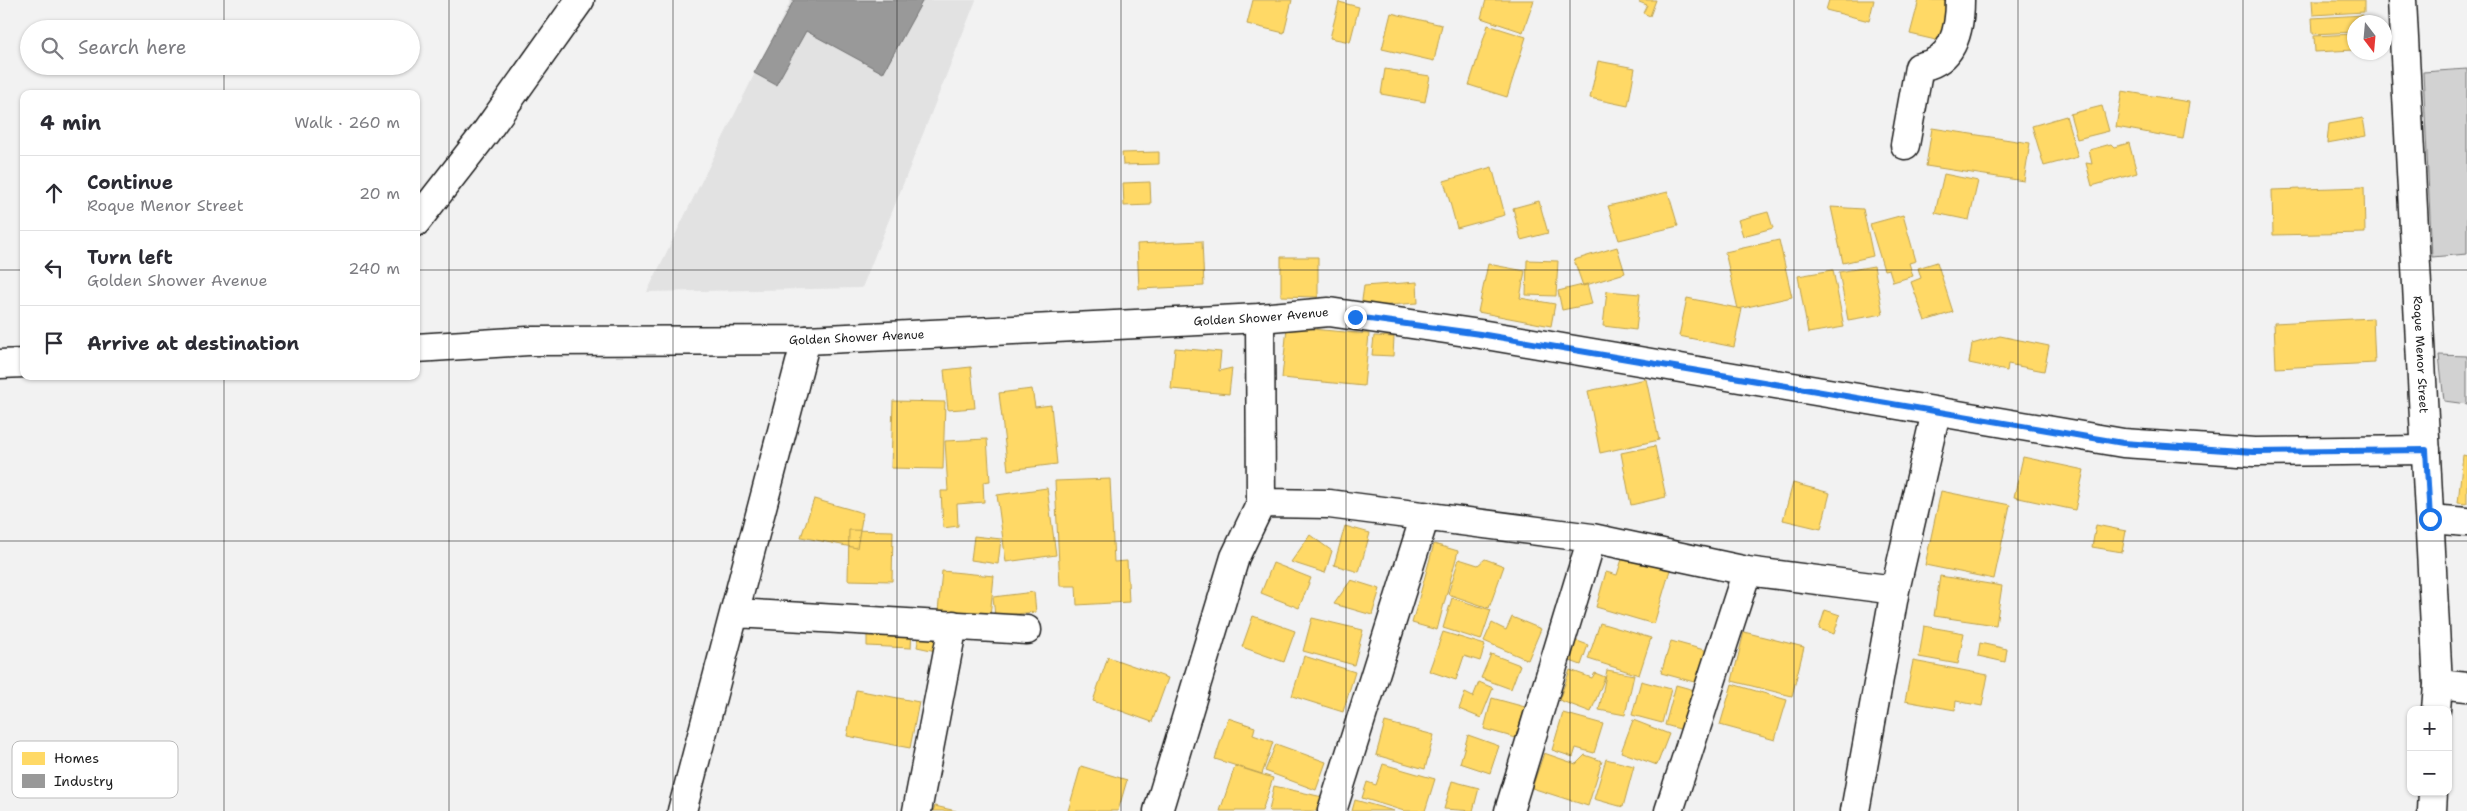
<!DOCTYPE html>
<meta charset="utf-8">
<style>
:root{--surface:#fff;--page:#f2f2f3;--text:#2b2b33;--muted:#7c7c81;--line:#e1e1e2}
body{margin:0;font-family:"Shantell Sans",sans-serif;background:var(--page);color:var(--text)}
.controls{position:absolute;right:15px;bottom:15px;display:grid;overflow:hidden;border-radius:10px;box-shadow:0 1px 4px #0004}
.controls button{width:45px;height:45px;display:grid;place-items:center;padding:0;border:0;border-bottom:1px solid var(--line);background:var(--surface);color:var(--text);font:25px sans-serif}
.compass{position:absolute;left:2347px;top:15px;width:45px;height:45px;border-radius:50%;background:var(--surface);box-shadow:0 1px 4px #0004;rotate:164deg}
.stop{position:absolute;width:15px;height:15px;margin:-11px;border:4px solid #1a73e8;border-radius:50%;background:#fff}
.stop.end{background:#1a73e8;border-color:#fff;box-shadow:0 1px 5px #0008}
.list{margin:0;padding:0;list-style:none}
h2{display:flex;justify-content:space-between;align-items:center;height:65px;margin:0;padding:0 20px;font-size:21px}
h2 small{font-size:16px;font-weight:400;color:var(--muted)}
.list li{display:grid;grid-template-columns:32px 1fr auto;gap:15px;align-items:center;box-sizing:border-box;height:75px;padding:0 20px;border-top:1px solid var(--line)}
.list b{display:block;font-size:19px;white-space:nowrap}
.list p{margin:0;font-size:16px;white-space:nowrap;color:var(--muted)}
.list em{font-size:16px;font-style:normal;color:var(--muted)}
.icon{flex:none;width:28px;height:28px;fill:none;stroke:currentColor;stroke-width:2;stroke-linecap:round;stroke-linejoin:round}
.map{position:relative;flex:none;width:2467px;height:811px;overflow:hidden}
.search{position:absolute;background:var(--surface);box-shadow:0 1px 4px #0004;left:20px;top:20px;width:400px;height:55px;display:flex;align-items:center;gap:12px;box-sizing:border-box;padding:0 18px;border-radius:28px;color:var(--muted);font-size:19px}
.panel{position:absolute;background:var(--surface);box-shadow:0 1px 4px #0004;left:20px;top:90px;width:400px;height:290px;border-radius:10px}
.map>svg:first-child{display:block}
.built{fill:#e2e2e2}
.green{fill:#d2d2d2;stroke:#777}
.homes{fill:#ffd966;stroke:#bba050}
.industry{fill:#999;stroke:#747474}
.lines{fill:none;stroke-linecap:round;stroke-linejoin:round}
.street-casing{stroke:#1c1c1c;stroke-width:31}
.secondary-casing{stroke:#1c1c1c;stroke-width:31}
.street{stroke:#fff;stroke-width:28}
.secondary{stroke:#fff;stroke-width:28}
.route{stroke:#1a73e8;stroke-width:6}
.grid{fill:none;stroke:#1c1c1c;stroke-width:1;stroke-opacity:0.55}
.labels{text-anchor:middle;stroke-width:5;stroke-linejoin:round;paint-order:stroke}
.street-label{font-size:12px;fill:#1c1c1c;stroke:#fff}
.key{fill:#fff;stroke:#bbb;stroke-width:1}
.key-label{font-size:14px;fill:#1c1c1c}
</style>
<div class="map">
<svg width="2467" height="811" viewBox="0 0 2467 811">
<rect width="100%" height="100%" fill="#f2f2f2"/>
<filter id="ink" filterUnits="userSpaceOnUse"><feTurbulence type="fractalNoise" baseFrequency=".02" numOctaves="2"/><feDisplacementMap in="SourceGraphic" scale="10" xChannelSelector="R" yChannelSelector="G"/><feConvolveMatrix kernelMatrix="1 2 1 2 8 2 1 2 1" color-interpolation-filters="sRGB"/></filter>
<g filter="url(#ink)">
<path class="built" d="M791,0H976L862,288L647,292Z"/>
<path class="green" d="M2467,69V254L2432,257L2423,72Z
M2439,355L2467,356V404L2444,401Z"/>
<path class="homes" d="M1253,0H1292L1284,33L1247,24Z
M1486,0H1534L1523,32L1481,18Z
M1640,0H1656L1650,16L1643,13L1647,5L1639,2Z
M1829,0H1874L1869,21L1826,10Z
M1919,0H1950L1940,41L1910,34Z
M2312,0H2364V12L2313,15Z
M1339,2L1359,7L1350,42L1330,38Z
M1391,13L1442,25L1434,61L1382,49Z
M2363,15V22H2354V32L2313,34L2312,18Z
M1488,25L1526,37L1507,97L1469,85Z
M2354,34V50L2315,52L2314,36Z
M1598,61L1635,68L1628,106L1590,98Z
M1385,69L1430,76L1425,102L1381,94Z
M2122,91L2189,102L2183,139L2116,127Z
M2102,106L2109,131L2077,139L2070,114Z
M2066,116L2078,157L2044,166L2032,126Z
M2363,118L2366,136L2327,143L2329,124Z
M1932,128L2030,143L2024,181L1926,166Z
M2129,143L2137,173L2092,186L2086,163L2092,164L2089,150L2111,144L2114,147Z
M1159,152V164L1123,165L1122,153Z
M1492,167L1505,215L1457,228L1444,181Z
M1944,174L1978,181L1969,220L1935,213Z
M1150,182L1151,205L1124,206L1123,183Z
M2364,187L2365,233L2273,235L2272,190Z
M1668,192L1678,226L1619,240L1608,206Z
M1539,201L1548,233L1521,240L1513,208Z
M1831,207L1863,209L1873,256L1843,263Z
M1768,212L1773,228L1743,236L1738,220Z
M1903,215L1916,261L1909,263L1913,276L1893,282L1889,269L1884,270L1870,224Z
M1779,240L1792,297L1738,309L1725,252Z
M1202,241L1204,286L1139,289L1137,244Z
M1617,247L1625,273L1583,286L1574,260Z
M1281,257H1318V297L1281,296Z
M1527,260L1558,261L1556,296L1526,295Z
M1937,262L1953,312L1925,321L1911,282L1921,278L1918,268Z
M1488,264L1525,271L1520,298L1555,304L1551,326L1478,312Z
M1874,266L1883,314L1848,320L1839,272Z
M1833,270L1844,327L1808,333L1798,276Z
M1417,282L1418,303L1361,307L1364,286Z
M1587,284L1592,304L1562,310L1558,291Z
M1607,291L1640,294L1636,330L1603,326Z
M1687,298L1742,309L1734,347L1679,336Z
M2373,318L2375,363L2276,368L2274,323Z
M1287,327L1369,334L1364,386L1282,378Z
M1374,336L1394,337L1393,356L1372,355Z
M2000,336L2049,346L2044,371L2008,364L2007,371L1969,363L1972,344Z
M1175,348L1221,352L1219,371L1232,368L1229,394L1171,389Z
M971,367L975,408L948,410L944,370Z
M1646,379L1659,440L1600,453L1588,391Z
M1032,389L1035,407L1051,405L1057,464L1008,470L999,393Z
M893,401L945,402L943,469L891,468Z
M987,439L990,481L983,482L984,502L957,504L958,526L943,528L941,491H948L945,441Z
M1655,446L1666,497L1631,505L1621,453Z
M2463,455L2467,456V504L2458,503Z
M2023,457L2084,470L2075,510L2014,497Z
M1110,479L1114,562L1127,561L1129,602L1077,605L1076,586H1060L1055,481Z
M1793,483L1830,493L1821,529L1783,520Z
M1047,488L1056,555L1006,562L997,495Z
M1941,491L2010,505L1994,579L1925,565Z
M814,499L863,513L857,548L801,537Z
M2096,525L2126,531L2122,552L2092,547Z
M1345,526L1370,533L1359,572L1334,565Z
M849,530L893,531L892,581L848,580Z
M1310,535L1332,551L1325,573L1291,562Z
M974,536L1001,539L998,564L971,560Z
M1434,544L1458,551L1437,630L1412,623Z
M1623,556L1670,570L1654,624L1596,607L1606,572L1617,575Z
M1459,559L1478,565L1485,559L1504,566L1489,608L1448,594Z
M1273,563L1311,578L1299,608L1261,593Z
M942,571L994,576L990,617L938,612Z
M1940,576L2002,586L1996,625L1934,616Z
M1351,580L1380,589L1372,615L1334,604Z
M1034,592L1036,612L995,616L993,597Z
M1452,598L1491,610L1481,640L1443,628Z
M1825,610L1840,615L1834,634L1819,629Z
M1253,616L1295,631L1284,662L1242,647Z
M1512,617L1541,629L1528,660L1484,641L1492,623L1506,630Z
M1312,618L1363,630L1354,665L1303,651Z
M1600,623L1651,638L1639,675L1588,659Z
M1924,626L1964,633L1958,664L1919,657Z
M867,627L912,629L911,648L867,646Z
M920,631L939,634L936,651L917,647Z
M1443,632L1485,645L1480,661L1464,656L1456,680L1429,671Z
M1744,632L1804,647L1792,696L1732,681Z
M1572,639L1588,645L1581,665L1565,659Z
M1671,641L1708,651L1698,683L1661,673Z
M1980,643L2007,649L2005,662L1978,656Z
M1491,654L1520,665L1511,689L1481,678Z
M1304,656L1355,672L1343,712L1292,696Z
M1108,657L1168,678L1152,722L1093,701Z
M1913,661L1988,675L1982,706L1956,701L1955,710L1905,701Z
M1570,670L1592,678L1595,673L1605,677L1591,712L1559,700Z
M1607,670L1634,675L1625,715L1599,710Z
M1641,681L1671,689L1662,723L1632,715Z
M1479,682L1493,688L1481,718L1459,709L1465,693L1473,697Z
M1732,684L1787,700L1775,740L1720,725Z
M1676,685L1698,691L1687,731L1665,725Z
M856,690L919,702L910,748L847,736Z
M1492,698L1525,707L1516,738L1484,729Z
M1563,713L1603,724L1594,753L1576,748L1573,757L1552,750Z
M1228,718L1255,727L1253,735L1273,742L1262,774L1215,759Z
M1633,720L1669,734L1657,765L1621,752Z
M1385,722L1434,735L1425,769L1376,755Z
M1468,735L1499,746L1490,773L1460,763Z
M1276,744L1326,762L1316,790L1265,771Z
M1544,753L1576,764L1585,755L1602,761L1588,806L1532,788Z
M1606,759L1634,766L1623,807L1594,799Z
M1383,764L1435,779L1425,811H1404L1362,798L1367,782L1376,785Z
M1081,766L1127,780L1118,811H1068Z
M1235,766L1273,778L1262,811H1220Z
M1452,781L1479,788L1473,811L1444,809Z
M1274,786L1327,798L1324,811H1269Z
M1355,800L1394,811H1352Z
M935,806L956,811H933Z"/>
<path class="industry" d="M794,0H923L883,73L806,31L776,85L754,73Z"/>
<g class="lines">
<g class="street-casing">
<path id="street" d="M1905,145L1919,67C1953,62 1960,31 1960,0
M416,222L486,132L580,0
M1261,503L1329,504L1592,538L1747,571L1895,590
M2430,519L2467,522
M736,613L1027,630
M2438,684L2467,687
M682,811L806,340
M917,811L953,625
M1158,811L1235,557L1261,503L1260,318
M1332,811L1425,516
M1509,811L1592,538
M1669,811L1747,571
M1855,811L1895,590L1936,412"/>
</g>
<g class="secondary-casing">
<g id="secondary">
<path id="s1" d="M2402,0L2438,684L2436,710"/>
<path id="s2" d="M416,348L528,341L806,340L1260,318L1329,312L1480,334L2123,443L2254,452L2426,450"/>
<path d="M0,364L24,363"/>
<path d="M2432,811L2433,792"/>
</g>
</g>
<use href="#street" class="street"/>
<use href="#secondary" class="secondary"/>
</g>
</g>
<g class="lines" filter="url(#ink)">
<path class="route" d="M1355,317L1480,334L2123,443L2254,452L2426,450L2430,519"/>
</g>
<path class="grid" d="M224,0V29M449,0V811M673,0V811M897,0V811M1121,0V811M1346,0V811M1570,0V811M1794,0V811M2018,0V811M2243,0V811M224,66V94M0,270H24M416,270H2467M224,376V811M0,541H2467"/>
<g class="labels">
<g class="street-label">
<text dy="4" stroke="none"><textPath href="#s2" startOffset="846">Golden Shower Avenue</textPath></text>
<text dy="4" stroke="none"><textPath href="#s2" startOffset="441">Golden Shower Avenue</textPath></text>
<text dy="4" stroke="none"><textPath href="#s1" startOffset="355">Roque Menor Street</textPath></text>
</g>
</g>
<rect x="12" y="741" width="166" height="57" rx="8" class="key"/>
<rect x="22" y="752" width="23" height="13" fill="#ffd966"/>
<rect x="22" y="774" width="23" height="14" fill="#999"/>
<g class="key-label">
<text x="54" y="763">Homes</text>
<text x="54" y="786">Industry</text>
</g>
</svg>
<div class="controls">
<button>+</button>
<button>−</button>
</div>
<svg class="compass" viewBox="-18 -18 36 36"><path d="M0-13l5 13h-10z" fill="#e53935"/><path d="M0 13l5-13h-10z" fill="#7c7c81"/></svg>
<div class="stop" style="left:2430px;top:519px"></div>
<div class="stop end" style="left:1355px;top:317px"></div>
<div class="search"><svg class="icon" aria-label="search" viewBox="0 0 24 24"><circle cx="10" cy="10" r="6"/><path d="M15 15l6 6"/></svg>Search here</div>
<section class="panel">
<h2>4 min<small>Walk · 260 m</small></h2>
<ul class="list">
<li><svg class="icon" aria-label="ahead" viewBox="0 0 24 24"><path d="M12 20V5M6 11l6-6 6 6"/></svg><div><b>Continue</b><p>Roque Menor Street</p></div><em>20 m</em></li>
<li><svg class="icon" aria-label="left" viewBox="0 0 24 24"><path d="M17 20v-9H6M10 6l-5 5 5 5"/></svg><div><b>Turn left</b><p>Golden Shower Avenue</p></div><em>240 m</em></li>
<li><svg class="icon" aria-label="arrive" viewBox="0 0 24 24"><path d="M6 21V4h12l-3 4 3 4H6"/></svg><div><b>Arrive at destination</b></div></li>
</ul>
</section>
</div>
